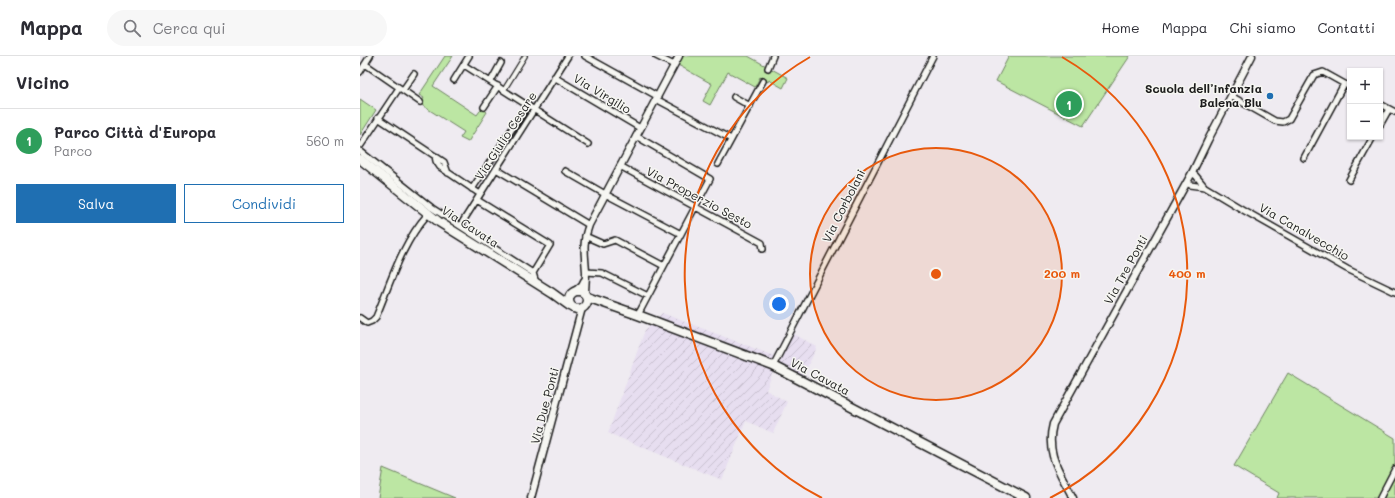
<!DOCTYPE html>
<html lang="it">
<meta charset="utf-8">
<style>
:root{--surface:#fff;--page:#f7f7f7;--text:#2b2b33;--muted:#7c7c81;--line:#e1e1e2;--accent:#1f6fb2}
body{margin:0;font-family:Mali,sans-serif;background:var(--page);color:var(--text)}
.controls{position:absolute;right:12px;top:12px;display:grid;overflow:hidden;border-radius:0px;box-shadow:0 1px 3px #0004}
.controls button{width:36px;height:36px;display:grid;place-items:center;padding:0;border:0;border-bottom:1px solid var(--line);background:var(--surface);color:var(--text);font:20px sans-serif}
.you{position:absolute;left:419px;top:248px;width:14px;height:14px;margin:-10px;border:3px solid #fff;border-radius:50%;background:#1a73e8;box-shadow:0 0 0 6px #1a73e833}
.badge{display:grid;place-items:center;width:26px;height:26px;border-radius:50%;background:var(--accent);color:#fff;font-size:13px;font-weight:700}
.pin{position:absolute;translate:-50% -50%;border:2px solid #fff;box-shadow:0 1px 4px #0006}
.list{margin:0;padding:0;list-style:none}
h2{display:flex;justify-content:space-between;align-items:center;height:52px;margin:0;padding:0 16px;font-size:17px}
h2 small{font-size:13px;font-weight:400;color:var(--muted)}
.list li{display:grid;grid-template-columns:26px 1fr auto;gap:12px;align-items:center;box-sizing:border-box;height:64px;padding:0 16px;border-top:1px solid var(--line)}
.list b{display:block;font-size:15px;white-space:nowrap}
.list p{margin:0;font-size:13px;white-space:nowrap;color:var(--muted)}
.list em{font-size:13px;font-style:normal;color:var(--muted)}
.actions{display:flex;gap:8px;padding:12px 16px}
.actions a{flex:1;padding:9px 0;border:1px solid var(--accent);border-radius:0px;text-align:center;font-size:14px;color:var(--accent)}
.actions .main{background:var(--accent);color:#fff}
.icon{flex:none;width:22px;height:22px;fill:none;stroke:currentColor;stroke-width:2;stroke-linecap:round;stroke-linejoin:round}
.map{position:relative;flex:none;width:1035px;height:442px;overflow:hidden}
header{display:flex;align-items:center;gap:24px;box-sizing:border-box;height:56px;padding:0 20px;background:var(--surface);border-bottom:1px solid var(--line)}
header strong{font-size:19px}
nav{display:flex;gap:22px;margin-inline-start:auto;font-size:14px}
.search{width:280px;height:36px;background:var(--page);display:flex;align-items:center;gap:10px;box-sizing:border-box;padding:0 14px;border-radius:22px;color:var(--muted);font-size:15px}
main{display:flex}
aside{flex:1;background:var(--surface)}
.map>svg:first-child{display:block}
.industrial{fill:url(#industrial-furrows)}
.green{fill:#bce6a3;stroke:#6c8160}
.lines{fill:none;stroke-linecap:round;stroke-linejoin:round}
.pedestrian-casing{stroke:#1c1c1c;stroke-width:6}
.minor-casing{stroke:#1c1c1c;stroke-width:8}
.tertiary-casing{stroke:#1c1c1c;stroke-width:9}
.primary-casing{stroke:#1c1c1c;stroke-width:11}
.pedestrian{stroke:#f6f6f2;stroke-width:3.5}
.minor{stroke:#f6f6f2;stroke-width:5}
.tertiary{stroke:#f6f6f2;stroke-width:6}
.primary{stroke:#f6f6f2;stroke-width:8}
.ring{fill:none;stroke:#e8590c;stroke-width:2}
.poi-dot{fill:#1f6fb2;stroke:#f6f6f2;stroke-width:1.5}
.labels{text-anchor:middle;stroke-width:3;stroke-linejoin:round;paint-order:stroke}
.poi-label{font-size:12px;font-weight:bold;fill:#1c1c1c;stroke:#f6f6f2;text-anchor:end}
.street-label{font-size:12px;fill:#1c1c1c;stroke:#f6f6f2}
.centre{fill:#e8590c;stroke:#f6f6f2;stroke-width:2}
.ring-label{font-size:12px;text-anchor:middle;font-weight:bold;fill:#e8590c;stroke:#f6f6f2;stroke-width:3;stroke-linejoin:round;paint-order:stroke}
</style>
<header>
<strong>Mappa</strong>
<div class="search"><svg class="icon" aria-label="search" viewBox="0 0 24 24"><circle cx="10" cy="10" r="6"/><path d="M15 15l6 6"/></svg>Cerca qui</div>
<nav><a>Home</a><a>Mappa</a><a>Chi siamo</a><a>Contatti</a></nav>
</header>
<main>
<aside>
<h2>Vicino<small></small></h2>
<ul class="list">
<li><span class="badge" style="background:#2e9e5b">1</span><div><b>Parco Città d'Europa</b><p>Parco</p></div><em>560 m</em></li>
</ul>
<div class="actions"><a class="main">Salva</a><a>Condividi</a></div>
</aside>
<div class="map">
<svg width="1035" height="442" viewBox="0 0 1035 442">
<defs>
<pattern id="industrial-furrows" width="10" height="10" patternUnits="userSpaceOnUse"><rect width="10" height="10" fill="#e7def0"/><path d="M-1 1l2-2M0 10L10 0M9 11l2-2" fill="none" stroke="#c6becd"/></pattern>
</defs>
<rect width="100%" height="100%" fill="#efebf1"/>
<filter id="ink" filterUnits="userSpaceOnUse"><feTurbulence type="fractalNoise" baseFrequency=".025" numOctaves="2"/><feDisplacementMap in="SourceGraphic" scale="8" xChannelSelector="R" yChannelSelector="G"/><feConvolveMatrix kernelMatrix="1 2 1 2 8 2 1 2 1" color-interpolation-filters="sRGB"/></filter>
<g filter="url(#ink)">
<path class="industrial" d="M302,257L414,300L427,274L457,291L441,324L415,311L406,334L427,346L413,377L386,365L362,424L248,377L285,274Z"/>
<path class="green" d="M85,0H93L73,30L117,59L122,52L127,56L108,86L100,82L104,76L60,48L64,42L59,39Z
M323,0H388L428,22L423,32L409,24L408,26L400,21L395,31L368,16L350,49L343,45L352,28L318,9Z
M649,0H770L723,70L636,25Z
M0,43L16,54L0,79Z
M928,317L1035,382V442H917L919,437L874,410Z
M23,412L95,442H18Z"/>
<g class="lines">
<g class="pedestrian-casing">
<path id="pedestrian" d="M144,34L165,0"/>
</g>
<g class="minor-casing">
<path id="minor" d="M225,0L297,40
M296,0L314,9
M5,8L60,46
M104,9L228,88
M408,12L413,0
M0,16L10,0
M194,21L280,72
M94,24L109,0
M131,25L141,7
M43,34L54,18
M871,40L915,65L923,66L929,63L954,19L963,16L990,31
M374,41L390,50
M296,43L371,83
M1020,48L1035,56
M124,51L138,30
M18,62L84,106L88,117
M1020,69L1029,53
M276,80L350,123L278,259
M1,89L39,32
M0,95L72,152L173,217L176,227
M75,100L76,105L80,111L120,138
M944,102L984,28
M358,108L403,25
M260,110L402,187L403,193
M136,113L229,169
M205,115L245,138L321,178
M832,117L836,120L845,131L885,155L987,213L1035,236
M989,124L1013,81
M827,127L830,129L845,131
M112,133L168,49
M117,144L190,189L173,217
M100,170L208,0
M225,180L243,188L255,184L304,210
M226,216L242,217L288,240
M0,262L7,267L12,265L16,261C31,225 42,187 68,158
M413,310L573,0
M1020,442L1035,413"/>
</g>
<g class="tertiary-casing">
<path id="tertiary" d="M214,236L222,229L224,225
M225,239C225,231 226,224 226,216C225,199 222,186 229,169L319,0
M171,442L222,252
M713,442C700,416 685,398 693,368L832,117L848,84L892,0"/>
</g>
<g class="primary-casing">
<path id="primary" d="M0,103L79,166L192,237L210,250
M209 244a9 9 0 1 1 18 0a9 9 0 1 1-18 0Z
M227,241L278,259L413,310L666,442"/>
</g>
<use href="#pedestrian" class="pedestrian"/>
<use href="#minor" class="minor"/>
<use href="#tertiary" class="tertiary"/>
<use href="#primary" class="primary"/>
</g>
</g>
<circle cx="576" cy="218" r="126" fill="#e8590c" fill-opacity=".12"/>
<g class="ring">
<circle cx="576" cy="218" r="126"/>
<path d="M462 442A251 251 0 0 1 450 1M702 1A251 251 0 0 1 690 442"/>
</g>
<circle class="poi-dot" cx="910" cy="40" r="4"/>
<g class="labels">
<g class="poi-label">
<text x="902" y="37">Scuola dell’infanzia<tspan x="902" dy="14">Balena Blu</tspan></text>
</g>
<g class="street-label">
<text transform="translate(242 38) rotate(31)" y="4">Via Virgilio</text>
<text transform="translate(146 80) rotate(-57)" y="4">Via Giulio Cesare</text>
<text transform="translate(339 142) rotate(28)" y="4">Via Properzio Sesto</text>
<text transform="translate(484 150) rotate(-63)" y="4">Via Corbolani</text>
<text transform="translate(110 171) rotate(33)" y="4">Via Cavata</text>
<text transform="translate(944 176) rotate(30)" y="4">Via Canalvecchio</text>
<text transform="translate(766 214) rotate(-61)" y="4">Via Tre Ponti</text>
<text transform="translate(460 321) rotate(28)" y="4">Via Cavata</text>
<text transform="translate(185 350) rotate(-75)" y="4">Via Due Ponti</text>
</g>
</g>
<circle cx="576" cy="218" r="6" class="centre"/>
<g class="ring-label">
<text x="702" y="222">200 m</text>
<text x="827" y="222">400 m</text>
</g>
</svg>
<div class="controls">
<button>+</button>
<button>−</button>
</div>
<div class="you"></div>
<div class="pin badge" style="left:709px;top:48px;background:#2e9e5b">1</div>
</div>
</main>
